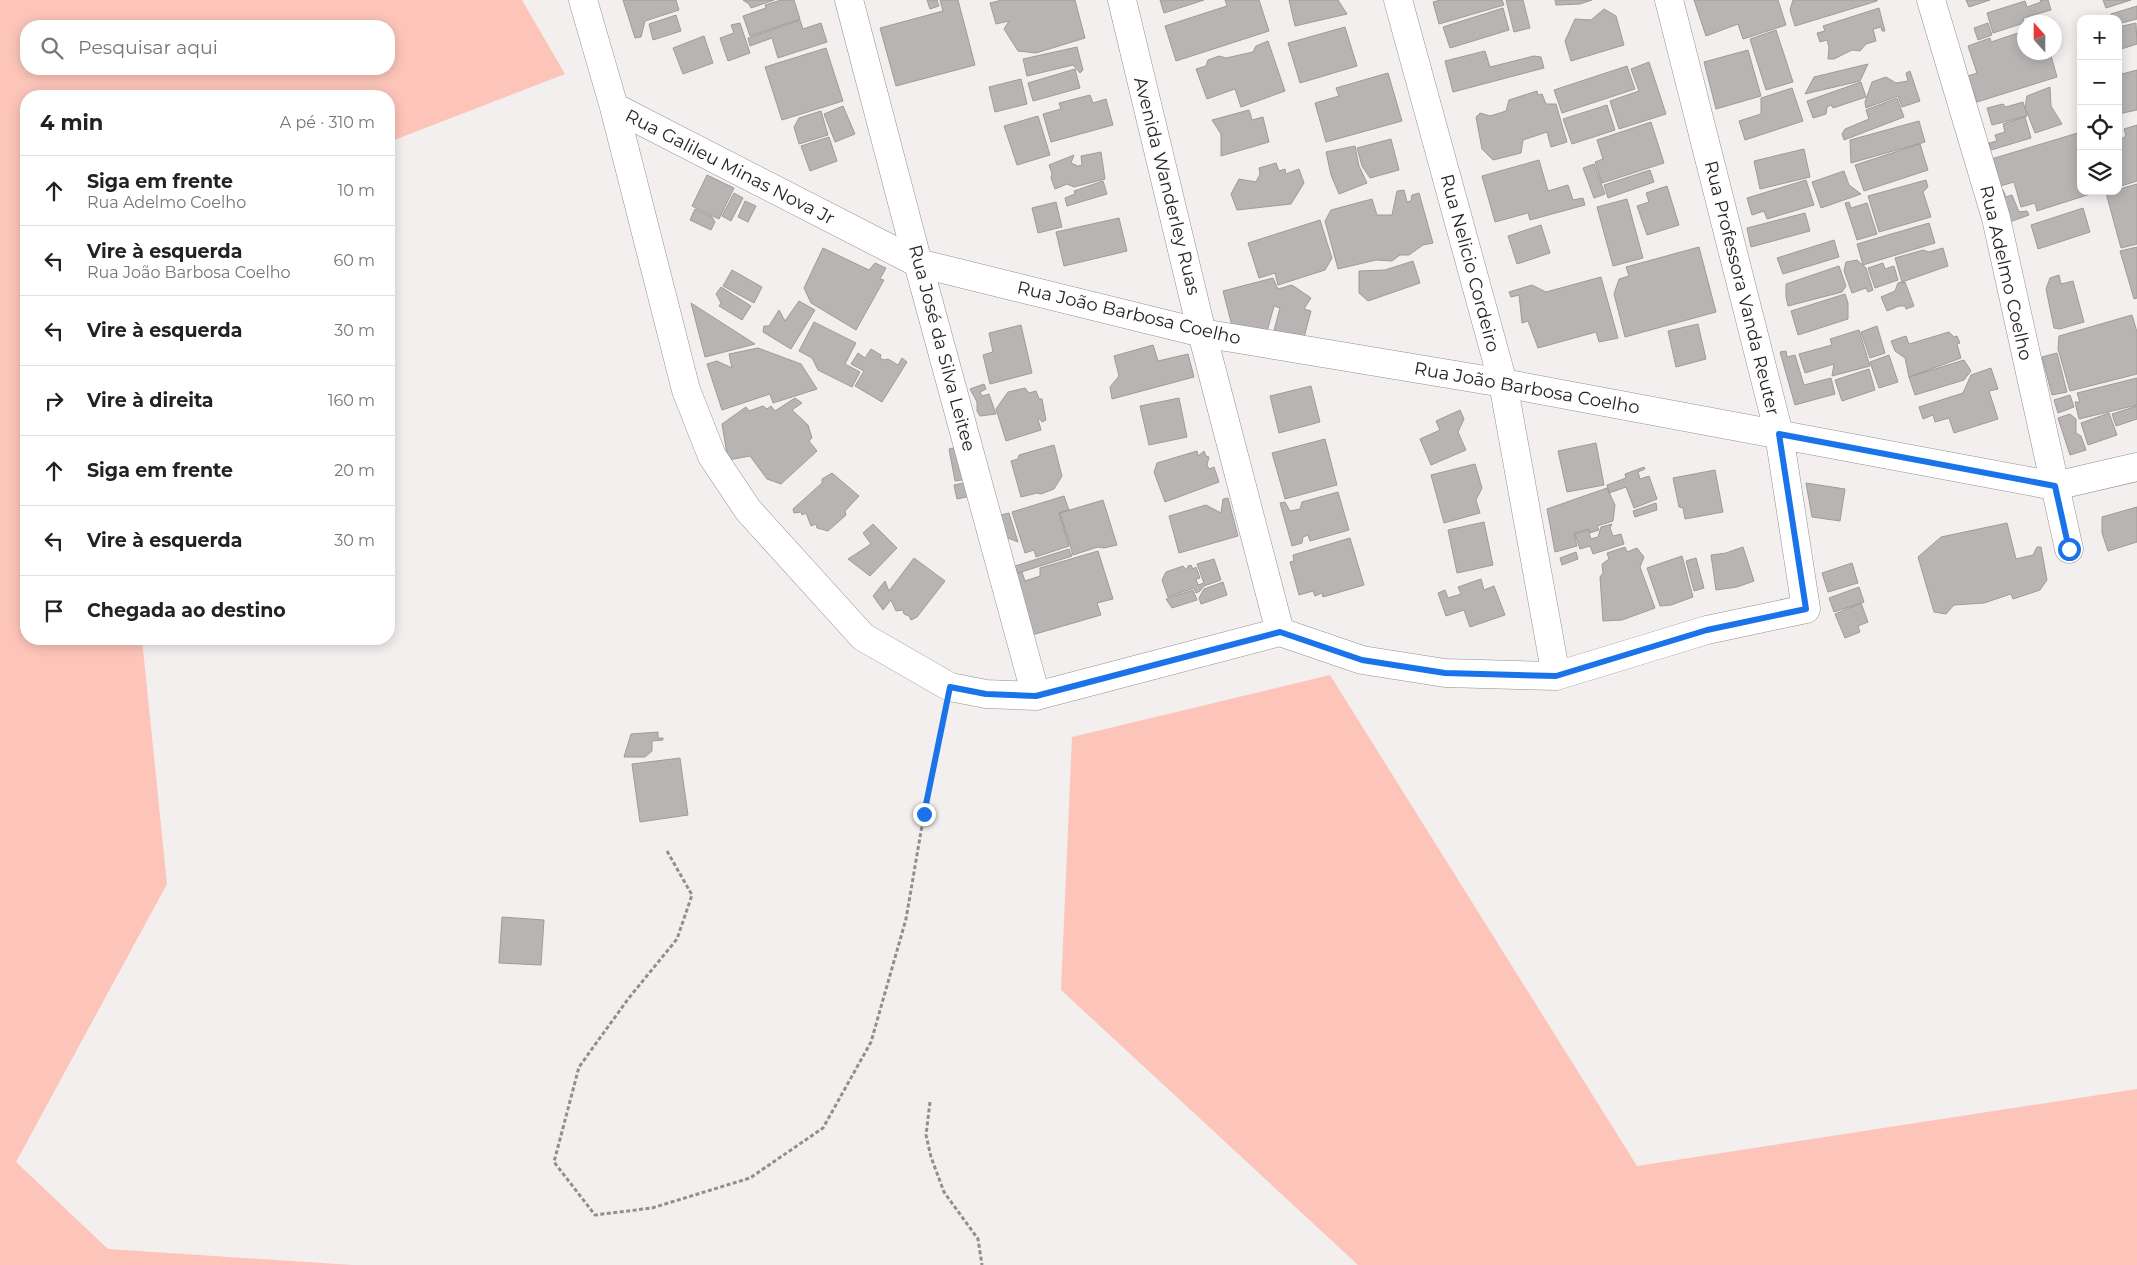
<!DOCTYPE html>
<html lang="pt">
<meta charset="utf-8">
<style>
:root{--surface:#fff;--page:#f6f6f6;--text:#222;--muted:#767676;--line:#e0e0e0}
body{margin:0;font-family:Montserrat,sans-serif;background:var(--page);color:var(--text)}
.controls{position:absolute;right:15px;top:15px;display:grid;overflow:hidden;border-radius:10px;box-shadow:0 2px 12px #0003}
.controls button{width:45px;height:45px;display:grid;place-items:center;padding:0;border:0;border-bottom:1px solid var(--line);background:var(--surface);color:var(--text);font:25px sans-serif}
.compass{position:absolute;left:2017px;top:15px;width:45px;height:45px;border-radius:50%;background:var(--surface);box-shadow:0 2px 12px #0003;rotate:339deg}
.stop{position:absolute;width:15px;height:15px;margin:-11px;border:4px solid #1a73e8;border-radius:50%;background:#fff}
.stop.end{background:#1a73e8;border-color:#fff;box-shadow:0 1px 5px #0008}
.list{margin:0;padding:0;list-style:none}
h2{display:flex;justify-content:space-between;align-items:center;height:65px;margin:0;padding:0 20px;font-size:21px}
h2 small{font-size:16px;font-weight:400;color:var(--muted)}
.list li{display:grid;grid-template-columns:32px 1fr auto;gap:15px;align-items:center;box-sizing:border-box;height:70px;padding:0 20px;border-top:1px solid var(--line)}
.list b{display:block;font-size:19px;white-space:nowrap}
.list p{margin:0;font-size:16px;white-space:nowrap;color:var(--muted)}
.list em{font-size:16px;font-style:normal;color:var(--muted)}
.icon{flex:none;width:28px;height:28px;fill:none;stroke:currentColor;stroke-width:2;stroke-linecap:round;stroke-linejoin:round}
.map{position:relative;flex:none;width:2137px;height:1265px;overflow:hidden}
.search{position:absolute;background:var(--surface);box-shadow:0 2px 12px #0003;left:20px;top:20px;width:375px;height:55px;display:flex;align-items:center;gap:12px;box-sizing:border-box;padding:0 18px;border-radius:20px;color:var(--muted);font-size:19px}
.panel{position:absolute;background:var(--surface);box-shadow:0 2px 12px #0003;left:20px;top:90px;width:375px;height:555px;border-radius:20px}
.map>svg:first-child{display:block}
.green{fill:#fdc5b9;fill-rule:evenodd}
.building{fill:#b7b4b3;stroke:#9e9b9a}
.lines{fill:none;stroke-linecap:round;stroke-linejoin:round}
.minor-casing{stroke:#94908f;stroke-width:29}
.path{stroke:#918e8e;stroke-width:3;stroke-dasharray:4 2.5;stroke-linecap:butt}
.minor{stroke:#fff;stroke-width:28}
.route{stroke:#1a73e8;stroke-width:6}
.labels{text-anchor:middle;stroke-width:4;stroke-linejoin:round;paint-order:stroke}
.street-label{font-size:18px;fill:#262424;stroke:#fffdfd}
</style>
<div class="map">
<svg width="2137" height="1265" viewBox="0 0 2137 1265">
<rect width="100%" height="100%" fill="#f3efee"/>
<path class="green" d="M0,0H522L565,74L389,142V96H26V639H142L167,884L16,1162L108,1249L353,1265H0ZM26,26H389V69H26Z
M1330,675L1637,1166L2137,1089V1265H1358L1061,990L1072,737Z"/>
<path class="building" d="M623,0H676L679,10L645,21L641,37L635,38Z
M743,0H774L751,8L749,4Z
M781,0H794L800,19L750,36L743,16L766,8L765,5Z
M927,0H937L939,6L930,9Z
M940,0H958L975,65L896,86L880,28L943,11Z
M1002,0H1075L1085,38L1036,53L1018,51L1004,29L1009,21L996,24L990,3Z
M1160,0H1204L1164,13Z
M1225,0H1259L1269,31L1176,61L1165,26L1227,6Z
M1289,0H1338L1347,14L1295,26Z
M1440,0H1502L1504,5L1439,24L1433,2Z
M1506,0H1523L1530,28L1514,32Z
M1555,0H1592L1580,4L1556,5Z
M1694,0H1778L1786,25L1743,39L1738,24L1706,36Z
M1793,0H1877V1L1795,26L1790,10Z
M1966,0H1990L1969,7Z
M2040,0H2048L2051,10L2023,18L2024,23L1993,33L1987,13L2025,1L2027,7L2041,2Z
M2103,0H2131L2106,8Z
M2137,6V19L2118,24V19H2112L2111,14Z
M1503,8L1509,30L1450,48L1443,27Z
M1879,8L1885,31H1882L1881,27L1873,29L1876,41L1866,44L1860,51L1852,50L1834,59H1828L1829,47L1827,40L1820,42L1817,33L1825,31L1823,26Z
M1604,9L1616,16L1624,45L1571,61L1565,41L1575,19L1591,20Z
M676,15L681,31L653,40L649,24Z
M800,20L803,29L821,23L827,42L778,58L772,38L750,46L748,38Z
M740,23L750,53L728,61L720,38L734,33L731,25Z
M1988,23L1992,35L1978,40L1974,28Z
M2136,23L2137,44L2118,50V27Z
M1345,27L1357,66L1300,83L1288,43Z
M1776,30L1793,82L1766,90L1750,39Z
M2024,31V52H2050L2057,77L1977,102L1968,76L1977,73L1968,46L1990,38L1991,42Z
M704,36L713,63L683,74L673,48Z
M1268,41L1285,91L1241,107L1235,89L1207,99L1196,69L1206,66L1208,60L1219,56L1226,58L1253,52L1256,46Z
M1077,47L1083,70L1080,73L1073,65L1027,76L1023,59Z
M826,48L843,101L782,120L765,67Z
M1748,50L1761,96L1716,109L1704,62Z
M1485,51L1490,67L1534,56L1541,57L1544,68L1453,92L1445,61Z
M1649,62L1666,114L1619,129L1610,101L1639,91L1631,69Z
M1868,64L1860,81L1805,94L1814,77Z
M1627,66L1635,89L1562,113L1554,90Z
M1075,69L1080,88L1033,101L1028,83Z
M2137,70V110L2118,114V75Z
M1910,71L1920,101L1902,107L1898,96L1866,108L1865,102L1872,82L1886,77L1896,83L1908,81L1906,73Z
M1388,73L1402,121L1326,142L1315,103L1339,96L1336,88Z
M1021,79L1027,104L995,112L989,87Z
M1861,82L1866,97L1833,108L1831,105L1827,107L1826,114L1813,118L1807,101Z
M2050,87L2051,106L2062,124L2035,133L2025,107L2027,96Z
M1792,88L1803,121L1745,140L1739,121L1761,114V98Z
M1537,91L1538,95L1542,94L1546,104H1556L1567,142L1551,147L1547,132L1523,140L1521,153L1493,160L1482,149L1476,117L1480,113L1490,116L1506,111L1509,100Z
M1090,95L1093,103L1106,99L1113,125L1051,142L1043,114L1061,109L1059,103Z
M1897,98L1904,117L1844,140L1842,134L1845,129L1869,119L1866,110Z
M2023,102L2027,116L1992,125L1987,108L2003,104L2006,107Z
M1607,105L1615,130L1572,144L1563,119Z
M843,106L855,134L835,142L824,114Z
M1249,110L1252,120L1263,117L1269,142L1221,156V134L1212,120Z
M821,111L828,135L799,144L794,127L799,118Z
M1038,116L1050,155L1017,165L1004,126Z
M2025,117L2031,138L1991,150L1989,143L1997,141L1995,135L2005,132L2003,124Z
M1919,121L1925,142L1851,163L1850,140Z
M1651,122L1664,163L1602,183L1595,162L1603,159L1597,140Z
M2137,125V181L2118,187V141L2126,136L2124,129Z
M2081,132V191H2100L2037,211L2035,203L2021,207L2014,182L1997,187L1988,160Z
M829,137L837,161L810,171L801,146Z
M1391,139L1399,170L1370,178L1362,166L1357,148Z
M1920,144L1928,170L1864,191L1855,165Z
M1355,146L1359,166L1367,183L1339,194L1331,175L1326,152Z
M1804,149L1810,177L1760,189L1754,161Z
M1101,152L1105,179L1074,187L1067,184L1055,189L1051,178L1052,174L1049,165L1074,155L1071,163L1078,166L1082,165L1081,156Z
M1539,160L1548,191L1568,185L1573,200L1583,198L1585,205L1530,220L1528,213L1495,222L1482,176Z
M1276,163L1279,171L1285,169L1286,174L1299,169L1304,183L1291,204L1237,210L1231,194L1239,179L1256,182L1260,174L1259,168Z
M1594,164L1605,194L1594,198L1583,168Z
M1650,170L1654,182L1608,198L1604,185Z
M1844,171L1849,185L1861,194L1821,208L1812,182Z
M707,175L734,188L719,219L692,206Z
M1806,180L1814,205L1767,219L1764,211L1752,215L1747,198Z
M1926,180L1928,187L1923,192L1931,217L1879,232L1868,196Z
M1103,181L1107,194L1067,206L1065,198L1075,194L1074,191Z
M2137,184V244L2121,248L2106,193Z
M1667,186L1679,225L1647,235L1637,206L1649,202L1646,193Z
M1404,190L1407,202L1411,201L1412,195L1419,193L1433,243L1423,245L1409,255H1400L1392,261L1376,260L1338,269L1325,221L1331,210L1372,199L1377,215H1392L1397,191Z
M2003,190L2006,197L2012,195L2019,212L2027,211L2029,215L2004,224L1993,193Z
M734,193L743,198L731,221L722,216Z
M1627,199L1643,258L1613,266L1597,207Z
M745,201L756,206L748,222L738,217Z
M1056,202L1062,227L1038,233L1032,208Z
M1849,202L1851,208L1867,203L1877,234L1857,240L1845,203Z
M2083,208L2090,232L2038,249L2031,225Z
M695,209L712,217L715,222L711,230L690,220Z
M1805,213L1810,231L1751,247L1747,228Z
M1119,218L1127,251L1064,266L1056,232Z
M1320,220L1332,258L1325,270L1278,285L1275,273L1259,278L1248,243Z
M1929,223L1935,243L1863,265L1857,244Z
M1541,225L1550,253L1517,264L1508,236Z
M1834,240L1839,257L1783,274L1777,258Z
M1699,247L1716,312L1625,337L1614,294L1619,279L1629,276L1626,267Z
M2137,247V298L2134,299L2120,251Z
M823,248L869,270L875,263L886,268L880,279L884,280L856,330L811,303L804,288Z
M1943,248L1948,266L1902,282L1895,258L1923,250L1929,252Z
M1857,260L1866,268L1873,290L1868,292L1866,288L1852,293L1844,271L1846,262Z
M1413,261L1420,283L1368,301L1359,293V271L1385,270Z
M1883,263L1885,269L1894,266L1898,280L1875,288L1868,268Z
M1839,266L1846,286L1842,292L1788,306L1786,297V284Z
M732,270L762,287L754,303L723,286Z
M2059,275L2061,284L2073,281L2084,322L2060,329L2054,328L2046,289L2050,278Z
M1601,277L1618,338L1599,342L1596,332L1538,348L1528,321L1522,323L1519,295L1511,297L1509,292L1532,285L1546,292Z
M1273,278L1278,289L1292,285L1311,298L1304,309L1311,311L1303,341L1273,334L1280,308L1274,306L1266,335L1232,326L1223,291Z
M1901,282V283L1905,282L1914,306L1906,309L1905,306H1899L1887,311L1881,297L1895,291L1898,283Z
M721,287L751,306L742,320L719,306L721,303L716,294Z
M1845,294L1848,303V319L1798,335L1791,311Z
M799,301L815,310L791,349L763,332L764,326H769L779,310L785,321Z
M691,303L755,344L705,357Z
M2132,315L2137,332V374L2070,391L2058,349L2059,336Z
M814,322L856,343L845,364L860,372L852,387L818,370L812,358L799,351Z
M1698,324L1706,359L1676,367L1668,331Z
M1021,325L1032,373L990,384L983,355L993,352L989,333Z
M1877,326L1885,353L1870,358L1861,332Z
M1859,330L1870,366L1832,376L1834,364L1805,373L1799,354L1832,345L1830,339Z
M1949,332L1954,337L1957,336L1960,343L1957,344L1961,358L1909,377L1905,358L1895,351L1891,341L1906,336L1909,344Z
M1153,345L1158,361L1188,354L1194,377L1112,399L1110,387L1119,376L1114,356Z
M758,348L801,364L817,389L773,403L770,394L722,410L707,364L717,361L732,368L729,354Z
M871,349L881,355L880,358L884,360L888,359L898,365L902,358L907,362L882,402L855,386L864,371L851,364L858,353L865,358Z
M1786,351L1787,357L1795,355L1804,385L1831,378L1835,394L1795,405L1780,352Z
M2057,353L2067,392L2052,395L2042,357Z
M1889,355L1898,382L1879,388L1870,362Z
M1964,360L1971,371L1964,380L1915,395L1909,377Z
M1991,368L1998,389L1989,391L1998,419L1954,433L1949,418L1935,422L1933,415L1923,419L1919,407L1963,393L1971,375Z
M1869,369L1875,390L1842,401L1835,380Z
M2137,378V405L2079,419L2075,402H2080L2077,393Z
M984,384L986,389L980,392L982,396L989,394L996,414L980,416L977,411V402L970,389Z
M1311,386L1320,422L1279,433L1270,396Z
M1025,388L1029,393L1036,391L1039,399H1042L1046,420L1042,422L1040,419H1038L1041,430L1006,441L996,409L1008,392Z
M2070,395L2074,407L2058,413L2054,400Z
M795,398L802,403L792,410L808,425L812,438L809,441L817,451L781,484L767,479L750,456L728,460L722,424L746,407L749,411L763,406L767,409L771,406L775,411Z
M1179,398L1187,437L1149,445L1140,406Z
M2137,406V419L2116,426L2112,414Z
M1460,410L1464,419L1458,432L1466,450L1431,465L1420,439L1440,430L1436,421Z
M2109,413L2117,435L2088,445L2081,423Z
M2070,414L2076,419V433L2081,436L2086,450L2070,455L2058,418Z
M1325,439L1337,485L1285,499L1272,453Z
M1596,443L1604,485L1567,492L1558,451Z
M1054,445L1062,476L1054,489L1041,494L1037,493L1021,497L1011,461L1018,459L1019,455Z
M962,446L968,479L955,481L949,449Z
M1197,451L1198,456L1204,451L1206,456L1209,457L1207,465L1209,469L1214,467L1219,482L1165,502L1154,472L1157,463Z
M1475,464L1482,488L1476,500L1480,513L1444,523L1431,475Z
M1644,467L1645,469L1638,472L1640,479L1649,476L1657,499L1634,508L1626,487L1609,493L1607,485L1626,478L1625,474Z
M1715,470L1723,512L1685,519L1683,508L1679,507L1673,478Z
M832,473L859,496L845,511L846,515L828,531L817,528L816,524L811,526L806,513L802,515L801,512L794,513L793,509L822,483V479Z
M968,482L971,496L957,499L954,485Z
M1806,483L1845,489L1840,521L1812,517Z
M1607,488L1615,505L1613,521L1597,526L1599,530L1590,533L1589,529L1574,533L1577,546L1555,552L1547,509Z
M1338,492L1349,530L1310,541L1308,535L1303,537L1302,543L1292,546L1280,503L1285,502L1290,511L1300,509L1302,502Z
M1064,496L1069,510L1059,513L1069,546L1036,557L1034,550L1025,553L1012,512Z
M1228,498L1238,536L1179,553L1169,516L1206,505L1221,513L1223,499Z
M1103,500L1117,545L1104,548L1098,547L1073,555L1060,513Z
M1656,503L1657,510L1635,517L1633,511Z
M2137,507V542L2108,551L2102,533V517Z
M1009,513L1018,542L1003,536L1001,515Z
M1484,522L1493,565L1457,573L1448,530Z
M2007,523L2016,559L2033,555L2037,547H2041L2047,580L2040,590L2013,599L2011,594L1984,603L1954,605L1946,614L1934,612L1918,557L1941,537Z
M873,524L897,548L870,576L848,559L871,544L863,533Z
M1612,524L1610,528L1613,536L1621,534L1624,544L1593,554L1590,546L1580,549L1575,534L1588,530L1591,539L1598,537L1601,527Z
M1350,538L1364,585L1323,597L1322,593L1315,596L1313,591L1299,595L1290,562L1294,561L1293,555Z
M1625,547L1627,552L1637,548L1644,557L1640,567L1655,608L1622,620L1603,621L1600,577L1603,573L1602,564L1609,559L1607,553Z
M1743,547L1754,581L1737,587L1716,590L1711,555L1726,553Z
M1069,549L1072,556L1018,573L1015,566Z
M1098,551L1113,599L1097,603L1101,615L1025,637L1014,575L1022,572L1025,581L1040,576V568Z
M1576,552L1578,559L1562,565L1560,558Z
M1682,556L1693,597L1671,605L1660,606L1647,568Z
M914,558L945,581L917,617L911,620L909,616L904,614L903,610L896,611L891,600L883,610L873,596L885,581L889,591Z
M1696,558L1704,588L1694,591L1686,561Z
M1214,559L1221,580L1204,586L1200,591L1196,593L1194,588L1168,597L1162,580L1166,572L1183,566L1187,570L1188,566L1191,565L1193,569L1196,567L1200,578L1196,579L1198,585L1204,583L1197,564Z
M1852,563L1858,583L1828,592L1822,573Z
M1481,579L1484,590L1494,586L1505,615L1470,627L1464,610L1446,616L1438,593L1445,590L1448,598L1461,594L1458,587Z
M1223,582L1227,595L1201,604L1199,598L1204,589Z
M1859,587L1864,602L1834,612L1829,598Z
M1193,590L1197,600L1172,608L1166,599Z
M1861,603L1868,622L1858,626L1860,632L1845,638L1835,614Z
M658,732V738H663V740L652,741V751L645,757H624L631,734Z
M680,758L688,815L640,822L632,764Z
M502,917L544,920L541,965L499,963Z"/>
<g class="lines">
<g class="minor-casing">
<path id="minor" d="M583,0L614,107L918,263L1202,333L1503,383L2055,486L2137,467
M849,0L918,263L1036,696
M1122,0L1202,333L1280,632
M1398,0L1503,383L1556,676
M1931,0L1996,218L2069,549
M614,107L686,390L712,456L748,510L863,637L950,687L986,694L1036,696L1280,632L1362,660L1445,673L1556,676L1707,630L1806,609L1779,434L1669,0"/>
</g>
<path class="path" d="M667,851L692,895L677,939L628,999L579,1067L554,1162L595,1215L652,1208L750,1178L823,1128L871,1042L906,919L924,814L944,717
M930,1102L926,1135L931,1157L944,1192L978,1239L982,1265"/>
<use href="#minor" class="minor"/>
</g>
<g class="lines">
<path class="route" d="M924,814L950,687L986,694L1036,696L1280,632L1362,660L1445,673L1556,676L1707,630L1806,609L1779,434L2055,486L2069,549"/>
</g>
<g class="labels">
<g class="street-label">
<text transform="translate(730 167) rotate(27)" y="6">Rua Galileu Minas Nova Jr</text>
<text transform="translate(1167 186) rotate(76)" y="6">Avenida Wanderley Ruas</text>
<text transform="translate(1470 263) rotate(75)" y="6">Rua Nelicio Cordeiro</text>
<text transform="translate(2006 273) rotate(77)" y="6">Rua Adelmo Coelho</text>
<text transform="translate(1742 288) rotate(76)" y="6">Rua Professora Vanda Reuter</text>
<text transform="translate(1129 313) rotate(13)" y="6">Rua João Barbosa Coelho</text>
<text transform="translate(942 348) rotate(75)" y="6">Rua José da Silva Leitee</text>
<text transform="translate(1527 388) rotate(10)" y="6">Rua João Barbosa Coelho</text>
</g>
</g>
</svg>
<div class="controls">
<button>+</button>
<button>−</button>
<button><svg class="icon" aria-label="locate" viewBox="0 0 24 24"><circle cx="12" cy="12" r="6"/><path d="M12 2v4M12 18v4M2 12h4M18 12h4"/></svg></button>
<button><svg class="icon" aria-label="layers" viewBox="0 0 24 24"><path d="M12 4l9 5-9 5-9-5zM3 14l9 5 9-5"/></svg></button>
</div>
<svg class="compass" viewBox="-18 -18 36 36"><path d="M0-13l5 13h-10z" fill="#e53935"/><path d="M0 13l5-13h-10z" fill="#767676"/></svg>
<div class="stop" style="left:2069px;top:549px"></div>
<div class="stop end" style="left:924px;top:814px"></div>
<div class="search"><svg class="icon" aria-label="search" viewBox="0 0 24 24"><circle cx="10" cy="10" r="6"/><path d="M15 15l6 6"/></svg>Pesquisar aqui</div>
<section class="panel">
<h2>4 min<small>A pé · 310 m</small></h2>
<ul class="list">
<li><svg class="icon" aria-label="ahead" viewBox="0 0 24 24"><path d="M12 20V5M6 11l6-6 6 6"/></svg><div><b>Siga em frente</b><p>Rua Adelmo Coelho</p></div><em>10 m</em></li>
<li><svg class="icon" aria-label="left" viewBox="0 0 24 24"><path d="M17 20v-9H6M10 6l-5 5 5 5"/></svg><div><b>Vire à esquerda</b><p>Rua João Barbosa Coelho</p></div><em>60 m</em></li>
<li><svg class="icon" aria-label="left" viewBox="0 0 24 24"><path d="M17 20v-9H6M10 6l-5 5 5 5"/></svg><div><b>Vire à esquerda</b></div><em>30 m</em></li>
<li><svg class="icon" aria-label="right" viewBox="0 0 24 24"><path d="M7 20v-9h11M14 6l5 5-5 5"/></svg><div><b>Vire à direita</b></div><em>160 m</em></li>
<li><svg class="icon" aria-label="ahead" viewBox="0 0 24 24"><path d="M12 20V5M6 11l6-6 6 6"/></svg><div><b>Siga em frente</b></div><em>20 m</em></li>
<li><svg class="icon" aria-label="left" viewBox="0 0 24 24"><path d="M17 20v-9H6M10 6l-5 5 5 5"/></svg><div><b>Vire à esquerda</b></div><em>30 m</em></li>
<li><svg class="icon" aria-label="arrive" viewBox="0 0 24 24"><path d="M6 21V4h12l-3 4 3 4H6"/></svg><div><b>Chegada ao destino</b></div></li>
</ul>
</section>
</div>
